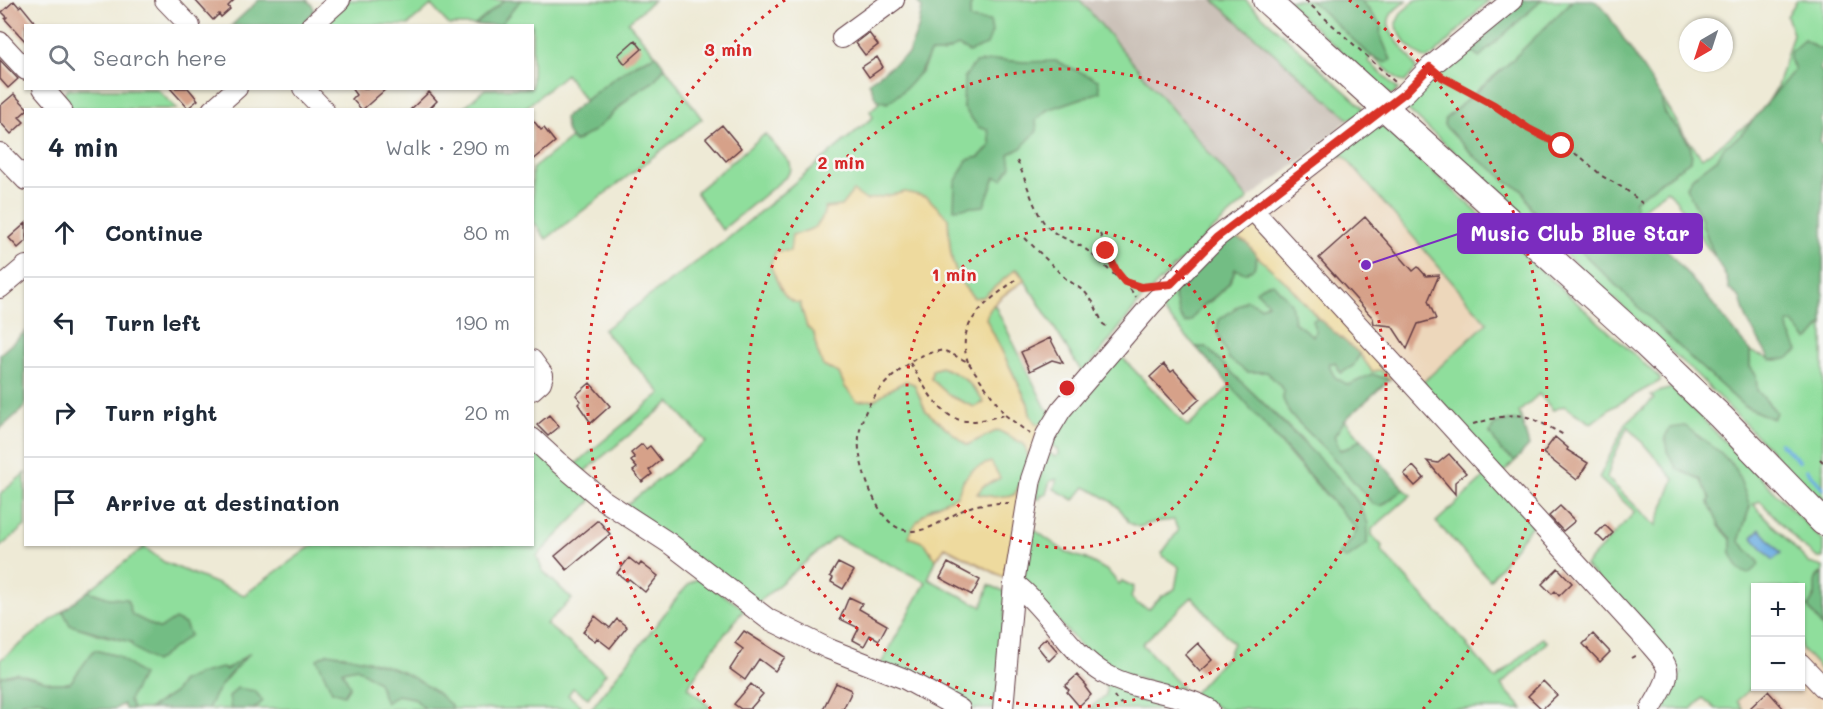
<!DOCTYPE html>
<meta charset="utf-8">
<style>
:root{--surface:#fff;--page:#f2f2f3;--text:#1f2937;--muted:#747a83;--line:#e0e1e3}
body{margin:0;font-family:Mali,sans-serif;background:var(--page);color:var(--text)}
.controls{position:absolute;right:18px;bottom:18px;display:grid;overflow:hidden;border-radius:0px;box-shadow:0 2px 4px #0004}
.controls button{width:54px;height:54px;display:grid;place-items:center;padding:0;border:0;border-bottom:2px solid var(--line);background:var(--surface);color:var(--text);font:30px sans-serif}
.compass{position:absolute;left:1679px;top:18px;width:54px;height:54px;border-radius:50%;background:var(--surface);box-shadow:0 2px 4px #0004;rotate:219deg}
.stop{position:absolute;width:18px;height:18px;margin:-14px;border:4px solid #d93025;border-radius:50%;background:#fff}
.stop.end{background:#d93025;border-color:#fff;box-shadow:0 2px 6px #0008}
.list{margin:0;padding:0;list-style:none}
h2{display:flex;justify-content:space-between;align-items:center;height:78px;margin:0;padding:0 24px;font-size:26px}
h2 small{font-size:20px;font-weight:400;color:var(--muted)}
.list li{display:grid;grid-template-columns:39px 1fr auto;gap:18px;align-items:center;box-sizing:border-box;height:90px;padding:0 24px;border-top:2px solid var(--line)}
.list b{display:block;font-size:22px;white-space:nowrap}
.list em{font-size:20px;font-style:normal;color:var(--muted)}
.icon{flex:none;width:33px;height:33px;fill:none;stroke:currentColor;stroke-width:2;stroke-linecap:round;stroke-linejoin:round}
.map{position:relative;flex:none;width:1823px;height:709px;overflow:hidden}
.search{position:absolute;background:var(--surface);box-shadow:0 2px 4px #0004;left:24px;top:24px;width:510px;height:66px;display:flex;align-items:center;gap:15px;box-sizing:border-box;padding:0 21px;border-radius:0px;color:var(--muted);font-size:22px}
.panel{position:absolute;background:var(--surface);box-shadow:0 2px 4px #0004;left:24px;top:108px;width:510px;height:438px;border-radius:0px}
.map>svg:first-child{display:block}
.built{fill:#edd7bb}
.industrial{fill:#ccc2b9}
.green{fill:#8fde9c;stroke:#6c7e64;stroke-width:1.5;fill-rule:evenodd}
.forest{fill:#73bd84;stroke:#5e6e58;stroke-width:1.5}
.sand{fill:#eeda9e;stroke:#9c7c64;stroke-width:1.5;fill-rule:evenodd}
.water{fill:#6eafe2;stroke:#5c6786;stroke-width:1.5}
.lines{fill:none;stroke-linecap:round;stroke-linejoin:round}
.stream{stroke:#6eafe2;stroke-width:4}
.building{fill:#d6a189}
.minor-casing{stroke:#633d45;stroke-width:22}
.major-casing{stroke:#633d45;stroke-width:28}
.path{stroke:#633d45;stroke-width:2;stroke-dasharray:4.5 4.5;stroke-linecap:butt}
.minor{stroke:#fff;stroke-width:20}
.major{stroke:#fff;stroke-width:26}
.route{stroke:#d93025;stroke-width:8}
.ring{fill:none;stroke:#d62828;stroke-width:3;stroke-dasharray:3 6}
.centre{fill:#d62828;stroke:#f6f6f2;stroke-width:3}
.ring-label{font-size:18px;text-anchor:middle;font-weight:bold;fill:#d62828;stroke:#f6f6f2;stroke-width:5;stroke-linejoin:round;paint-order:stroke}
.leader{fill:none;stroke:#7b2cbf;stroke-width:2}
.callout-dot{fill:#7b2cbf;stroke:#f6f6f2;stroke-width:2}
.callout{fill:#7b2cbf;stroke:#7b2cbf;stroke-width:2}
.callout-label{font-size:21px;text-anchor:middle;font-weight:bold;fill:#fff}
</style>
<div class="map">
<svg width="1823" height="709" viewBox="0 0 1823 709">
<rect width="100%" height="100%" fill="#f6f6f2"/>
<filter id="ink" filterUnits="userSpaceOnUse"><feTurbulence type="fractalNoise" baseFrequency=".0167" numOctaves="2"/><feDisplacementMap in="SourceGraphic" scale="12" xChannelSelector="R" yChannelSelector="G"/><feConvolveMatrix kernelMatrix="1 2 1 2 8 2 1 2 1" color-interpolation-filters="sRGB"/></filter>
<filter id="wash" filterUnits="userSpaceOnUse"><feTurbulence type="fractalNoise" baseFrequency=".008" numOctaves="4" result="noise"/><feDisplacementMap in="SourceGraphic" scale="24" xChannelSelector="R" yChannelSelector="G"/><feGaussianBlur stdDeviation="1.35" result="paint"/><feColorMatrix in="noise" values="0 0 0 0 0 0 0 0 0 0 0 0 0 0 0 0 0 1.4 0 .05"/><feComposite in="paint" operator="in"/></filter>
<g filter="url(#wash)">
<rect width="100%" height="100%" fill="#eeead6"/>
<path class="built" d="M1343,154L1487,324L1419,386L1266,215Z
M1801,648L1823,672V709H1728L1755,685L1756,686H1800Z"/>
<path class="industrial" d="M1080,0H1213L1349,119L1307,156L1248,199Z"/>
<path class="green" d="M347,0H505L475,25H449L431,5L408,25L317,26Z
M520,0H654L628,22L656,55L638,62L585,101L566,74L524,109L461,110L485,89L532,88V26L500,25Z
M973,0H1080L1248,199L1210,232L1142,299L1083,374L1019,271L1016,269L983,297L974,298C949,272 950,252 948,218L881,198L841,206L823,218L814,230L792,235L801,310L814,333L817,350L839,373L845,387L874,400L892,388L906,381L914,384L926,411L967,445L998,430L1024,444L1031,465L1014,495L995,497L977,494L983,486L1000,478L964,479L957,496L931,507L909,537L925,543L936,560L928,579L982,607L989,585L1006,592L998,709H968L881,664L926,582L835,537L754,606L624,507L706,442L670,402L581,474L572,467L661,393L603,330L725,241L873,117L870,111L881,101L887,103L922,71L930,53H942L958,46L970,19V7ZM999,60L1024,62L1100,92L1047,110L1036,120L1021,148L1009,154L995,177L967,160L979,157L991,145L988,130Z
M1213,0H1245L1362,107L1363,112L1355,118L1349,119Z
M1284,0H1310L1371,56L1391,60L1380,35L1381,25L1361,0H1407C1403,4 1396,8 1393,12C1376,32 1413,51 1416,69L1405,82L1400,81L1371,56L1368,61L1398,89L1391,96Z
M1416,0H1489L1436,53L1427,59C1413,54 1399,37 1396,23L1402,12Z
M1515,0L1479,57L1542,0H1573L1507,65L1445,119L1444,125L1476,158L1497,172L1505,181L1523,190L1531,209L1554,225L1695,362L1744,406L1773,419L1776,412L1757,390L1756,375L1750,367V351C1770,360 1780,365 1798,351L1786,326L1788,322L1793,323L1811,338L1823,324V504L1698,376L1405,107L1404,102Z
M1797,0H1823V49H1819L1804,40L1790,60L1795,69L1768,102L1777,87L1793,34L1787,16Z
M665,67L702,119L546,239L533,221L532,169L571,138L575,142L609,118L633,94L653,82Z
M69,89H157L177,109H71L59,97Z
M1661,96L1684,134L1702,158L1753,120L1740,136L1724,147L1719,157L1693,177L1686,187L1702,219V224L1715,257C1697,236 1687,209 1667,190L1636,214L1634,201L1691,160C1695,141 1676,129 1666,115C1663,110 1662,102 1661,96Z
M1379,123L1660,378V381L1613,407L1591,423L1564,406L1553,410L1539,394L1519,412L1522,421H1506L1494,425L1490,433L1501,451L1515,461L1501,475L1419,386L1487,323L1343,155L1341,157L1339,151Z
M765,134L790,163L791,169L787,176L722,230L696,192Z
M1257,256L1288,284L1318,318L1312,321L1316,331L1313,336L1269,303L1261,307L1246,300L1219,320L1217,332L1230,359L1247,372H1267L1284,390L1283,399L1290,414L1382,506L1404,489L1411,495L1372,529V535L1382,546L1381,551L1468,645L1467,646L1496,679L1542,638L1547,642L1501,685L1523,709H1220L1193,694L1228,655L1233,643L1192,597L1142,644L1182,687L1179,690L1101,668L1023,583L1029,526L1067,553L1086,559L1108,571L1119,584L1122,581L1134,587L1131,597L1137,604L1149,609L1162,596L1175,589L1179,567L1164,557L1162,553L1178,531L1174,520L1155,522L1139,527L1129,523C1119,503 1105,497 1085,487L1074,500L1054,489L1057,479L1050,481L1046,494L1041,495L1040,499H1037L1035,496L1047,451L1055,457L1059,454L1058,450L1050,443L1071,408L1075,409L1118,353L1188,427L1231,385L1296,462L1357,529L1353,538L1339,555L1367,544L1305,443L1206,348L1196,347L1162,310L1134,339V345L1130,340L1172,287L1180,316C1203,308 1229,294 1235,268H1254Z
M994,304L1046,408L1053,413C1049,420 1044,424 1036,424L1030,415L1028,403L986,319L987,311Z
M1360,354L1372,371L1381,370L1389,380L1372,374L1349,385C1336,380 1331,376 1329,363H1335L1341,373L1353,366Z
M941,367C965,376 969,382 984,402L974,407L950,396L931,379L932,370Z
M1672,388L1823,541V558H1818L1802,546L1760,501L1753,504L1809,563L1823,567V572L1817,576L1815,595L1808,607L1823,628V672L1801,648L1800,588H1756L1755,685L1737,701L1743,709H1716L1703,698L1692,709H1656L1673,680L1682,673L1658,649L1585,565L1635,512L1599,478L1626,423L1654,399L1651,396L1658,392ZM1628,426L1674,479L1656,526L1607,478L1612,461ZM1667,451L1750,506L1739,541L1731,553V539L1720,527L1709,503L1710,498L1700,479L1677,469Z
M1345,420L1361,439L1348,448L1340,450L1334,436Z
M533,443L592,497L590,502L537,556L542,570L572,599L546,624L606,673L588,698L573,688L568,695L581,705L577,709H451V705L401,671L318,659L332,691L342,671L357,668L378,682L386,703L397,695L414,698L425,709H254L263,701L231,709H208C216,688 230,673 246,657L226,670L222,668L198,674L181,682L174,693L149,709H133L128,700L118,656L95,650L70,683H52L16,673L0,677V660L63,611L71,625L101,635L131,642L189,635L185,624L175,619L160,629L132,615L126,600L109,598L88,591L144,547L164,562L244,595L313,545L532,544Z
M25,473V526L0,547V494Z
M1488,474L1533,524L1490,580L1436,522Z
M698,578L746,610L742,612L710,653L688,687L712,709H591L679,595L690,583Z
M1101,680L1186,709H1089L1106,695V686Z
M37,699L63,709H20L21,703Z"/>
<path class="forest" d="M259,0H307L313,6L314,11L302,25L231,26Z
M505,0H521L500,25H475Z
M916,0H973L970,7V19L990,21L992,32L987,45L969,52L958,46L942,53H930C920,75 908,89 887,103L876,99L869,82L908,54L918,29L922,8Z
M1310,0H1361L1381,25L1380,35L1391,60L1386,63L1371,56Z
M1520,0H1542L1479,57L1466,45Z
M1573,0H1593L1603,7L1661,96C1662,102 1663,110 1666,115C1676,129 1695,141 1691,160L1635,200L1636,214L1708,298L1750,351V367L1756,375L1757,390L1776,412L1773,419L1744,406L1695,362L1554,225L1531,209L1523,190L1505,181L1497,172L1476,158L1444,125L1445,119L1507,65Z
M1804,40L1819,49H1823V59L1820,69L1823,73V118L1821,119L1823,126L1820,142L1823,146V324L1811,338L1807,340L1793,323H1788L1787,327L1798,351L1787,359L1770,360L1747,320L1740,298L1729,289L1727,279L1715,257L1702,224V219L1686,187L1693,177L1718,158L1724,147L1740,136L1795,69L1790,60V52Z
M656,55L665,67L653,82L633,94L594,131L575,142L567,133L564,118C592,95 622,68 656,55Z
M999,60L1024,62L1056,61L1098,80L1100,92L1047,110L1036,120L1037,131L1021,148L1009,154L1011,166L1003,179L995,177L984,206L954,209L955,183L967,160L979,157L991,145L988,130L978,127L963,107L964,78L975,63Z
M1230,235L1247,243L1257,256L1254,268L1245,273L1235,269C1229,296 1201,299 1191,321L1185,323L1180,316L1172,287Z
M1273,283L1291,303L1294,322L1313,336L1316,331L1312,321L1318,318L1360,354L1353,366L1341,373L1335,363H1329C1332,376 1336,380 1349,385L1372,374L1389,380L1345,420L1334,436L1340,450L1348,448L1361,439L1404,489L1381,506L1373,504L1329,453L1290,414L1283,399L1284,390L1267,372H1247L1229,359L1217,332L1219,320L1247,300L1261,307L1268,303L1256,291L1264,285Z
M25,332V407L0,429V354Z
M1196,347H1206L1340,479L1360,505L1368,524L1367,544L1346,559L1339,555L1353,538L1357,529Z
M1506,421H1522L1529,446L1515,461L1501,451L1490,433L1494,425Z
M1685,426L1720,452L1736,469L1750,506L1739,541L1759,562L1758,566L1748,574L1739,570L1731,553V539L1720,527L1709,503L1710,498L1700,479L1677,469L1667,451L1665,437L1670,428Z
M1823,572V628L1808,607C1810,603 1814,598 1815,594C1816,582 1812,580 1823,572Z
M88,591L109,598L127,599L132,615L160,629L175,619L185,624L190,635L155,662L133,647L131,642L70,625L63,611Z
M94,650L118,656L142,675L129,700L133,709H125L123,704L115,709H63L37,699L21,703L20,709H0V677L16,673L52,683H70Z
M250,653C233,670 217,686 208,709H149L174,693L181,682L198,674L222,668L226,670Z
M328,653C377,661 415,670 451,705V709H425L414,698L397,695L386,703L378,682L357,668L342,671L350,686L344,695L332,691L317,659Z
M237,688L255,691L263,701L254,709H231L229,697Z"/>
<path class="sand" d="M853,191L866,200L905,192L927,197L948,218C950,252 949,272 974,298L983,297L1016,269L1025,280C1012,290 989,302 986,319L1028,404L1030,415L1036,424H1041L1049,419L1031,465L1024,444L998,430L967,445L926,411L914,384L906,381L892,388L874,400L857,401L845,387L839,373L823,366L817,350L814,333L807,327L800,303C782,303 777,279 770,265L776,251H790L792,235C811,230 821,229 825,208L841,206ZM941,367C964,376 971,382 984,403L974,407L950,396L931,379L932,370Z
M1251,217L1396,372L1389,380L1381,370L1372,371L1360,354L1318,318L1288,284L1257,256L1247,243L1230,235Z
M991,462L1000,478L983,486L977,494L995,497L1014,495L1023,481L1008,577L1001,576L945,547L936,560L925,543L909,537C917,513 936,505 957,496C965,475 969,469 991,462Z"/>
<path class="water" d="M1760,529L1781,553L1773,560L1752,537Z"/>
<g class="lines">
<path class="stream" d="M1780,443L1799,461
M1807,470L1823,488"/>
</g>
<g id="blocks">
<path class="building" d="M195,0H234L228,6L230,9L221,17L219,14L213,20Z
M14,1L19,7L21,5L38,26H26V42L5,19L7,17L2,12Z
M869,33L878,45L865,55L856,43Z
M635,40L642,49L625,64L618,55Z
M877,57L883,67L869,77L862,67Z
M0,60L18,79L8,88L0,79Z
M170,88H188L198,100L188,108Z
M351,88H387L362,110L352,99L356,95Z
M429,92L437,101L428,110H410Z
M14,94L28,109L19,117L24,122L11,134L0,122V106Z
M532,119L541,130L544,128L555,142L532,161Z
M722,125L741,148L726,161L706,138Z
M1365,217L1413,271L1418,267L1426,276L1439,275L1428,301L1436,319L1418,324L1407,349L1392,326L1374,324L1373,318L1319,258Z
M26,223V241L18,248L9,238Z
M1050,338L1063,363L1052,360L1030,371L1021,352Z
M1164,364L1171,372L1174,370L1200,399L1184,413L1150,377Z
M590,383L610,406L591,423L578,404L581,401L576,395Z
M549,415L559,427L548,436L537,425Z
M1555,437L1568,448L1567,450L1588,463L1577,480L1543,453Z
M642,444L646,449L650,446L661,460L649,470L652,474L642,482L633,471L637,468L631,461L635,458L631,453Z
M1449,454L1466,473L1455,482V494L1427,461L1438,463Z
M1413,466L1424,478L1415,486L1404,474Z
M1560,506L1575,521L1563,531L1549,516Z
M598,520L610,534L567,570L555,556Z
M1605,525L1613,533L1604,542L1596,534Z
M629,558L639,566L641,563L658,576L645,592L629,579L627,581L617,573Z
M838,563L854,571L843,589L831,582L833,578L830,576Z
M948,563L980,580L972,595L940,578Z
M1558,568L1572,583L1559,596L1555,591L1552,594L1542,584Z
M849,597L862,603L859,609L887,625L879,640L870,635L864,646L853,640L859,628L840,619Z
M595,616L610,628L617,619L627,627L610,648L597,638L595,641L583,632Z
M744,631L785,657L775,671L759,659L745,680L730,669L743,649L735,643Z
M1593,634L1610,652L1600,662L1583,644Z
M1046,638L1058,652L1049,661L1037,646Z
M1198,643L1213,660L1200,672L1185,655Z
M1077,675L1087,686L1085,687L1091,695L1079,706L1067,692L1069,690L1065,686Z
M1543,681L1557,695L1542,709L1528,696Z
M836,683L851,690L850,695L843,709H823Z
M751,684L763,694L750,709H741L734,704Z
M1768,691L1784,709H1749Z"/>
</g>
</g>
<g filter="url(#ink)">
<use href="#blocks" fill-opacity="0" stroke="#633d45" stroke-width="1.5"/>
<g class="lines">
<g class="minor-casing">
<path id="minor" d="M165,0L190,26
M311,26L340,0
M842,38L894,0
M0,42L26,70
M43,88L62,110
M303,88L324,110
M212,110L237,88
M0,153L26,180
M1252,209L1641,634C1671,670 1677,666 1651,709
M0,288L26,266
M532,360L543,375L541,382L532,390
M532,438L558,462L603,500L669,543L768,619L829,649L905,679L960,709
M1014,583C1047,608 1070,654 1105,674C1136,692 1179,692 1209,709
M1800,663L1823,687
M1003,709L1014,583L1031,479L1046,435L1061,410L1152,304L1216,238L1406,92L1430,67L1512,0"/>
</g>
<g class="major-casing">
<path id="major" d="M1266,0L1644,343L1721,417L1823,522"/>
</g>
<path class="path" d="M1305,0L1395,82
M1442,77L1494,105L1529,129L1581,157L1602,176L1625,189L1643,204
M1017,161C1027,181 1032,206 1045,224C1056,238 1074,240 1088,251C1106,265 1119,286 1144,287
M1100,234L1117,272L1136,297
M1025,238L1065,278L1085,292L1093,302L1103,324L1109,328
M968,362C954,322 988,302 1015,280
M910,363C924,384 939,420 967,421C979,422 993,417 1005,415
M1473,424C1521,411 1520,411 1564,435
M1820,459L1823,462
M1009,503C998,503 983,503 973,506C948,514 927,538 901,529C886,524 876,504 870,490C865,478 861,464 859,450C856,416 876,388 902,369C908,365 914,358 921,356C928,353 936,352 943,350L968,362L1005,415L1030,434
M1631,658L1638,654
M1114,696L1117,701L1122,704"/>
<use href="#minor" class="minor"/>
<use href="#major" class="major"/>
</g>
</g>
<g class="lines" filter="url(#ink)">
<path class="route" d="M1106,251L1117,272L1125,282L1141,287L1171,284L1216,238L1406,92L1430,67L1442,77L1494,105L1529,129L1562,146"/>
</g>
<g class="ring">
<circle cx="1067" cy="388" r="160"/>
<circle cx="1067" cy="388" r="319"/>
<path d="M711 709A479 479 0 0 1 785 0M1349 0A479 479 0 0 1 1423 709"/>
</g>
<circle cx="1067" cy="388" r="9" class="centre"/>
<g class="ring-label">
<text x="728" y="56">3 min</text>
<text x="841" y="169">2 min</text>
<text x="954" y="281">1 min</text>
</g>
<path class="leader" d="M1366 265L1458 234"/>
<circle class="callout-dot" cx="1366" cy="265" r="6"/>
<rect class="callout" x="1458" y="214" width="244" height="39" rx="6"/>
<g class="callout-label">
<text x="1580" y="241">Music Club Blue Star</text>
</g>
</svg>
<div class="controls">
<button>+</button>
<button>−</button>
</div>
<svg class="compass" viewBox="-18 -18 36 36"><path d="M0-13l5 13h-10z" fill="#e53935"/><path d="M0 13l5-13h-10z" fill="#747a83"/></svg>
<div class="stop" style="left:1562px;top:146px"></div>
<div class="stop end" style="left:1106px;top:251px"></div>
<div class="search"><svg class="icon" aria-label="search" viewBox="0 0 24 24"><circle cx="10" cy="10" r="6"/><path d="M15 15l6 6"/></svg>Search here</div>
<section class="panel">
<h2>4 min<small>Walk · 290 m</small></h2>
<ul class="list">
<li><svg class="icon" aria-label="ahead" viewBox="0 0 24 24"><path d="M12 20V5M6 11l6-6 6 6"/></svg><div><b>Continue</b></div><em>80 m</em></li>
<li><svg class="icon" aria-label="left" viewBox="0 0 24 24"><path d="M17 20v-9H6M10 6l-5 5 5 5"/></svg><div><b>Turn left</b></div><em>190 m</em></li>
<li><svg class="icon" aria-label="right" viewBox="0 0 24 24"><path d="M7 20v-9h11M14 6l5 5-5 5"/></svg><div><b>Turn right</b></div><em>20 m</em></li>
<li><svg class="icon" aria-label="arrive" viewBox="0 0 24 24"><path d="M6 21V4h12l-3 4 3 4H6"/></svg><div><b>Arrive at destination</b></div></li>
</ul>
</section>
</div>
